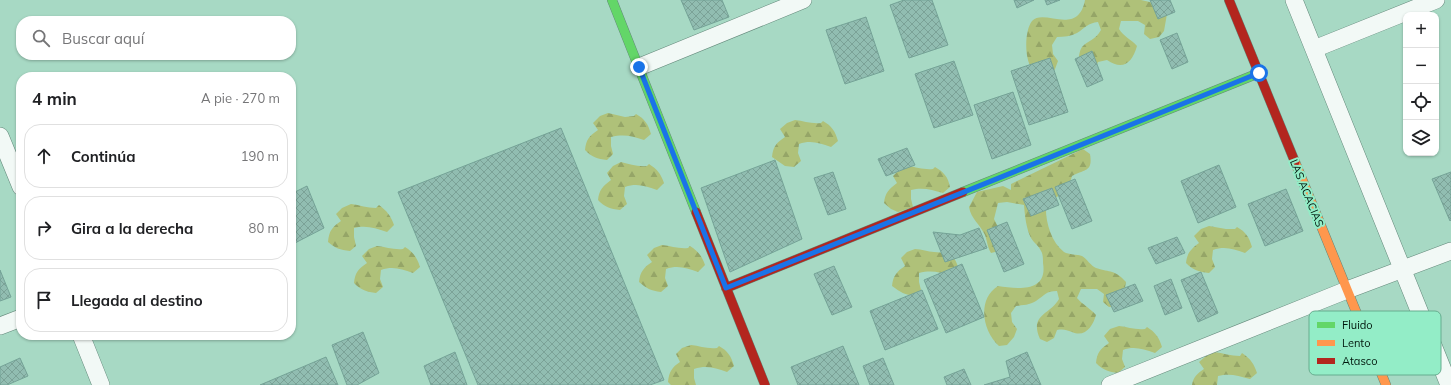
<!DOCTYPE html>
<html lang="es">
<meta charset="utf-8">
<style>
:root{--surface:#fff;--page:#f6f6f6;--text:#202124;--muted:#757577;--line:#e0e0e0}
body{margin:0;font-family:Mulish,sans-serif;background:var(--page);color:var(--text)}
.controls{position:absolute;right:12px;top:12px;display:grid;overflow:hidden;border-radius:8px;box-shadow:0 1px 3px #0004}
.controls button{width:36px;height:36px;display:grid;place-items:center;padding:0;border:0;border-bottom:1px solid var(--line);background:var(--surface);color:var(--text);font:20px sans-serif}
.stop{position:absolute;width:12px;height:12px;margin:-9px;border:3px solid #1a73e8;border-radius:50%;background:#fff}
.stop.end{background:#1a73e8;border-color:#fff;box-shadow:0 1px 4px #0008}
.list{margin:0;padding:0;list-style:none}
h2{display:flex;justify-content:space-between;align-items:center;height:52px;margin:0;padding:0 16px;font-size:17px}
h2 small{font-size:13px;font-weight:400;color:var(--muted)}
.list li{display:grid;grid-template-columns:26px 1fr auto;gap:12px;align-items:center;box-sizing:border-box;height:64px;margin:0 8px 8px;padding:0 8px;border:1px solid var(--line);border-radius:16px}
.list b{display:block;font-size:15px;white-space:nowrap}
.list em{font-size:13px;font-style:normal;color:var(--muted)}
.icon{flex:none;width:22px;height:22px;fill:none;stroke:currentColor;stroke-width:2;stroke-linecap:round;stroke-linejoin:round}
.map{position:relative;flex:none;width:1451px;height:385px;overflow:hidden}
.search{position:absolute;background:var(--surface);box-shadow:0 1px 3px #0004;left:16px;top:16px;width:280px;height:44px;display:flex;align-items:center;gap:10px;box-sizing:border-box;padding:0 14px;border-radius:16px;color:var(--muted);font-size:15px}
.panel{position:absolute;background:var(--surface);box-shadow:0 1px 3px #0004;left:16px;top:72px;width:280px;height:268px;border-radius:16px}
.map>svg:first-child{display:block}
.forest{fill:url(#forest-firs)}
.building{fill:url(#building-cross-hatch);stroke:#75a397}
.lines{fill:none;stroke-linecap:round;stroke-linejoin:round}
.street-casing{stroke:#63887a;stroke-width:18}
.fast-casing{stroke:#63887a;stroke-width:10}
.slow-casing{stroke:#63887a;stroke-width:10}
.jam-casing{stroke:#63887a;stroke-width:10}
.street{stroke:#f2f9f6;stroke-width:17}
.fast{stroke:#63d668;stroke-width:9}
.slow{stroke:#ff974d;stroke-width:9}
.jam{stroke:#b3261e;stroke-width:9}
.route{stroke:#1a73e8;stroke-width:5}
.labels{text-anchor:middle;stroke-width:4;stroke-linejoin:round;paint-order:stroke}
.street-label{font-size:11px;fill:#00170d;stroke:#93edc7}
.key{fill:#93edc7;stroke:#67ad8f;stroke-width:1}
.key-label{font-size:11px;fill:#00170d}
</style>
<div class="map">
<svg width="1451" height="385" viewBox="0 0 1451 385">
<defs>
<pattern id="forest-firs" width="22" height="20" patternUnits="userSpaceOnUse"><rect width="22" height="20" fill="#afc179"/><path d="M5 1l3.5 6h-7zM16 11l3.5 6h-7z" fill="#95a567"/></pattern>
<pattern id="building-cross-hatch" width="8" height="8" patternUnits="userSpaceOnUse"><rect width="8" height="8" fill="#91bdb1"/><path d="M0 0l8 8M0 8l8-8" fill="none" stroke="#7ba297"/></pattern>
</defs>
<rect width="100%" height="100%" fill="#a7d9c4"/>
<path class="forest" d="M1085,0H1141L1154,3L1167,14L1164,31L1159,37L1150,39L1144,34L1145,25L1138,21H1121L1119,29C1124,37 1131,39 1137,46C1132,63 1123,71 1107,60L1098,62L1095,69L1078,63C1079,58 1079,51 1082,47C1088,40 1095,41 1101,30L1098,22C1088,23 1085,28 1077,33C1071,36 1064,37 1057,37L1052,45L1053,54L1058,61L1055,69L1049,77C1044,75 1037,74 1034,71C1024,63 1024,31 1032,21C1044,8 1078,37 1085,0Z
M608,113L625,117L634,116L636,114C645,119 648,124 651,134L644,140C632,136 624,134 611,137V146L613,154L607,160C597,159 592,157 585,150C586,140 589,136 598,130L593,123L600,116Z
M795,120C804,121 811,124 821,123L823,121C832,126 835,131 838,141L831,147C819,143 811,140 799,144L798,153L801,161L794,167L785,166L772,157C773,147 776,143 785,137L780,129L787,123Z
M1083,149L1090,154C1093,172 1085,169 1072,176C1067,194 1059,194 1046,205C1045,221 1051,242 1064,252C1069,255 1077,254 1082,256C1087,259 1091,266 1096,268C1111,273 1114,269 1126,282L1123,299L1118,306L1109,307L1103,302L1104,294L1097,289H1081L1077,298C1083,305 1090,308 1096,315C1093,326 1085,338 1072,332C1066,330 1064,329 1057,330L1054,338L1047,342L1040,339C1029,314 1050,315 1059,299L1057,291C1046,291 1045,295 1036,301C1030,305 1023,305 1016,306L1011,313L1012,322L1017,329L1014,337L1007,345L999,346C982,331 977,299 998,286C1017,289 1048,293 1043,263C1043,259 1043,254 1041,251C1039,246 1034,243 1031,238C1026,228 1025,216 1024,205L1007,202L998,203L994,219L1002,235L999,251L991,253C987,246 987,240 985,235C980,224 971,219 969,207L977,192L1003,186L1011,190V184Z
M621,162C630,164 637,167 647,166L649,164C657,169 661,174 664,183L657,190C645,186 637,183 625,187L624,196L627,204L620,210C610,209 605,207 598,200C599,190 603,186 611,180L607,173L613,166Z
M907,166C917,167 924,170 933,169L935,167C944,172 948,177 950,187L943,193C932,190 923,187 911,190V199L913,207L898,212L891,209L884,203C885,193 889,189 897,183L893,176L899,170Z
M351,204C360,205 367,208 376,208L379,205C387,211 391,216 394,225L387,232C375,228 366,225 354,228V237L356,246L350,251C340,250 335,248 328,242C329,231 332,227 341,221L336,214L342,208Z
M1209,226L1226,229H1235L1237,227C1246,232 1249,237 1252,247L1245,253C1233,249 1225,246 1213,250L1212,259L1215,267L1209,273C1199,272 1193,270 1186,263C1187,253 1191,249 1199,243L1194,236L1201,229Z
M662,245C671,246 679,249 688,248L690,246C698,251 702,256 705,265L698,272C686,268 678,265 666,269L665,278L668,286L661,292C651,291 646,288 639,282C640,272 644,267 652,262L647,255L654,248Z
M377,246C386,247 394,250 403,249L405,247C413,252 417,257 420,267L413,273C401,269 393,266 381,270L380,279L383,287L376,293C367,292 361,290 354,283C355,273 358,269 367,263L362,256L369,249Z
M915,249C922,249 928,252 934,252C950,253 954,253 959,270L951,276C940,272 931,270 919,273V282L921,290L915,296C905,295 900,292 892,286C893,276 897,271 905,266L901,258L907,252Z
M1119,326C1128,327 1135,330 1145,329L1147,327C1155,332 1159,337 1162,347L1155,353C1143,349 1134,346 1123,350L1122,359L1125,367L1118,373C1109,372 1103,370 1096,363C1097,353 1100,349 1109,343L1104,336L1110,329Z
M691,345C700,346 707,349 717,348L719,346C728,351 731,356 734,366L727,372C715,368 707,365 694,369V378L696,385H671L668,382C669,372 672,367 680,362L676,354L682,348Z
M1214,352C1223,353 1231,356 1240,356L1242,353C1251,359 1254,364 1257,373L1250,379C1238,376 1230,373 1218,376L1217,385H1192C1193,377 1198,373 1204,369L1199,362L1206,356Z"/>
<path class="building" d="M681,0H722L729,17L694,30Z
M904,0H932L948,45L909,58L890,5Z
M1014,0H1034L1017,8Z
M1045,0H1060L1047,5Z
M1150,0H1170L1175,12L1158,19Z
M866,17L884,71L845,84L826,30Z
M1177,33L1188,62L1172,69L1160,40Z
M1092,51L1103,80L1087,87L1075,59Z
M1050,58L1068,112L1029,125L1011,71Z
M954,61L973,115L934,128L915,74Z
M1013,92L1031,145L992,159L974,105Z
M561,128L664,380L650,385H478L398,192Z
M907,148L915,165L886,176L878,159Z
M775,160L802,239L730,272L701,188Z
M1219,165L1236,207L1198,223L1181,181Z
M833,172L846,209L828,215L814,178Z
M1451,172V220L1450,221L1432,179Z
M1075,179L1092,221L1072,229L1055,187Z
M307,186L324,228L293,244L291,238V194Z
M1052,188L1059,205L1031,216L1023,199Z
M1286,189L1303,231L1265,246L1248,204Z
M1007,222L1024,264L1004,272L987,230Z
M979,228L987,248L945,262L933,232L960,235Z
M1177,237L1185,253L1156,264L1148,248Z
M962,264L984,317L946,333L924,280Z
M834,266L852,307L832,315L814,274Z
M0,270L11,297L0,301Z
M1201,272L1218,313L1198,322L1181,280Z
M1171,279L1182,308L1165,315L1154,286Z
M1135,284L1143,301L1114,312L1106,295Z
M922,290L938,329L885,350L870,311Z
M363,332L379,373L357,385H347L332,345Z
M843,346L859,385H798L791,367Z
M455,352L467,385H431L424,366Z
M1027,352L1041,385H984L1010,377L1006,361Z
M326,357L338,385H260Z
M20,358L28,376L7,385H0V367Z
M883,358L894,385H870L863,366Z
M964,369L971,385H947L944,377Z"/>
<g class="lines">
<g class="street-casing">
<path id="street" d="M1294,0L1449,385
M1314,49L1436,0
M639,67L803,0
M0,136L21,187
M0,326L21,318
M81,335L101,385
M1110,385L1347,290L1451,251"/>
</g>
<g class="fast-casing">
<path id="fast" d="M612,0L696,212
M963,192L1259,73"/>
</g>
<g class="slow-casing">
<path id="slow" d="M1295,162L1386,385"/>
</g>
<g class="jam-casing">
<path id="jam" d="M1229,0L1295,162
M696,212L765,385
M726,288L963,192"/>
</g>
<use href="#street" class="street"/>
<use href="#fast" class="fast"/>
<use href="#slow" class="slow"/>
<use href="#jam" class="jam"/>
</g>
<g class="lines">
<path class="route" d="M639,67L726,288L1259,73"/>
</g>
<g class="labels">
<g class="street-label">
<text transform="translate(1307 193) rotate(68)" y="4">LAS ACACIAS</text>
</g>
</g>
<rect x="1309" y="311" width="132" height="64" rx="6" class="key"/>
<rect x="1317" y="322" width="18" height="6" fill="#63d668"/>
<rect x="1317" y="340" width="18" height="6" fill="#ff974d"/>
<rect x="1317" y="358" width="18" height="6" fill="#b3261e"/>
<g class="key-label">
<text x="1342" y="329">Fluido</text>
<text x="1342" y="347">Lento</text>
<text x="1342" y="365">Atasco</text>
</g>
</svg>
<div class="controls">
<button>+</button>
<button>−</button>
<button><svg class="icon" aria-label="locate" viewBox="0 0 24 24"><circle cx="12" cy="12" r="6"/><path d="M12 2v4M12 18v4M2 12h4M18 12h4"/></svg></button>
<button><svg class="icon" aria-label="layers" viewBox="0 0 24 24"><path d="M12 4l9 5-9 5-9-5zM3 14l9 5 9-5"/></svg></button>
</div>
<div class="stop" style="left:1259px;top:73px"></div>
<div class="stop end" style="left:639px;top:67px"></div>
<div class="search"><svg class="icon" aria-label="search" viewBox="0 0 24 24"><circle cx="10" cy="10" r="6"/><path d="M15 15l6 6"/></svg>Buscar aquí</div>
<section class="panel">
<h2>4 min<small>A pie · 270 m</small></h2>
<ul class="list">
<li><svg class="icon" aria-label="ahead" viewBox="0 0 24 24"><path d="M12 20V5M6 11l6-6 6 6"/></svg><div><b>Continúa</b></div><em>190 m</em></li>
<li><svg class="icon" aria-label="right" viewBox="0 0 24 24"><path d="M7 20v-9h11M14 6l5 5-5 5"/></svg><div><b>Gira a la derecha</b></div><em>80 m</em></li>
<li><svg class="icon" aria-label="arrive" viewBox="0 0 24 24"><path d="M6 21V4h12l-3 4 3 4H6"/></svg><div><b>Llegada al destino</b></div></li>
</ul>
</section>
</div>
